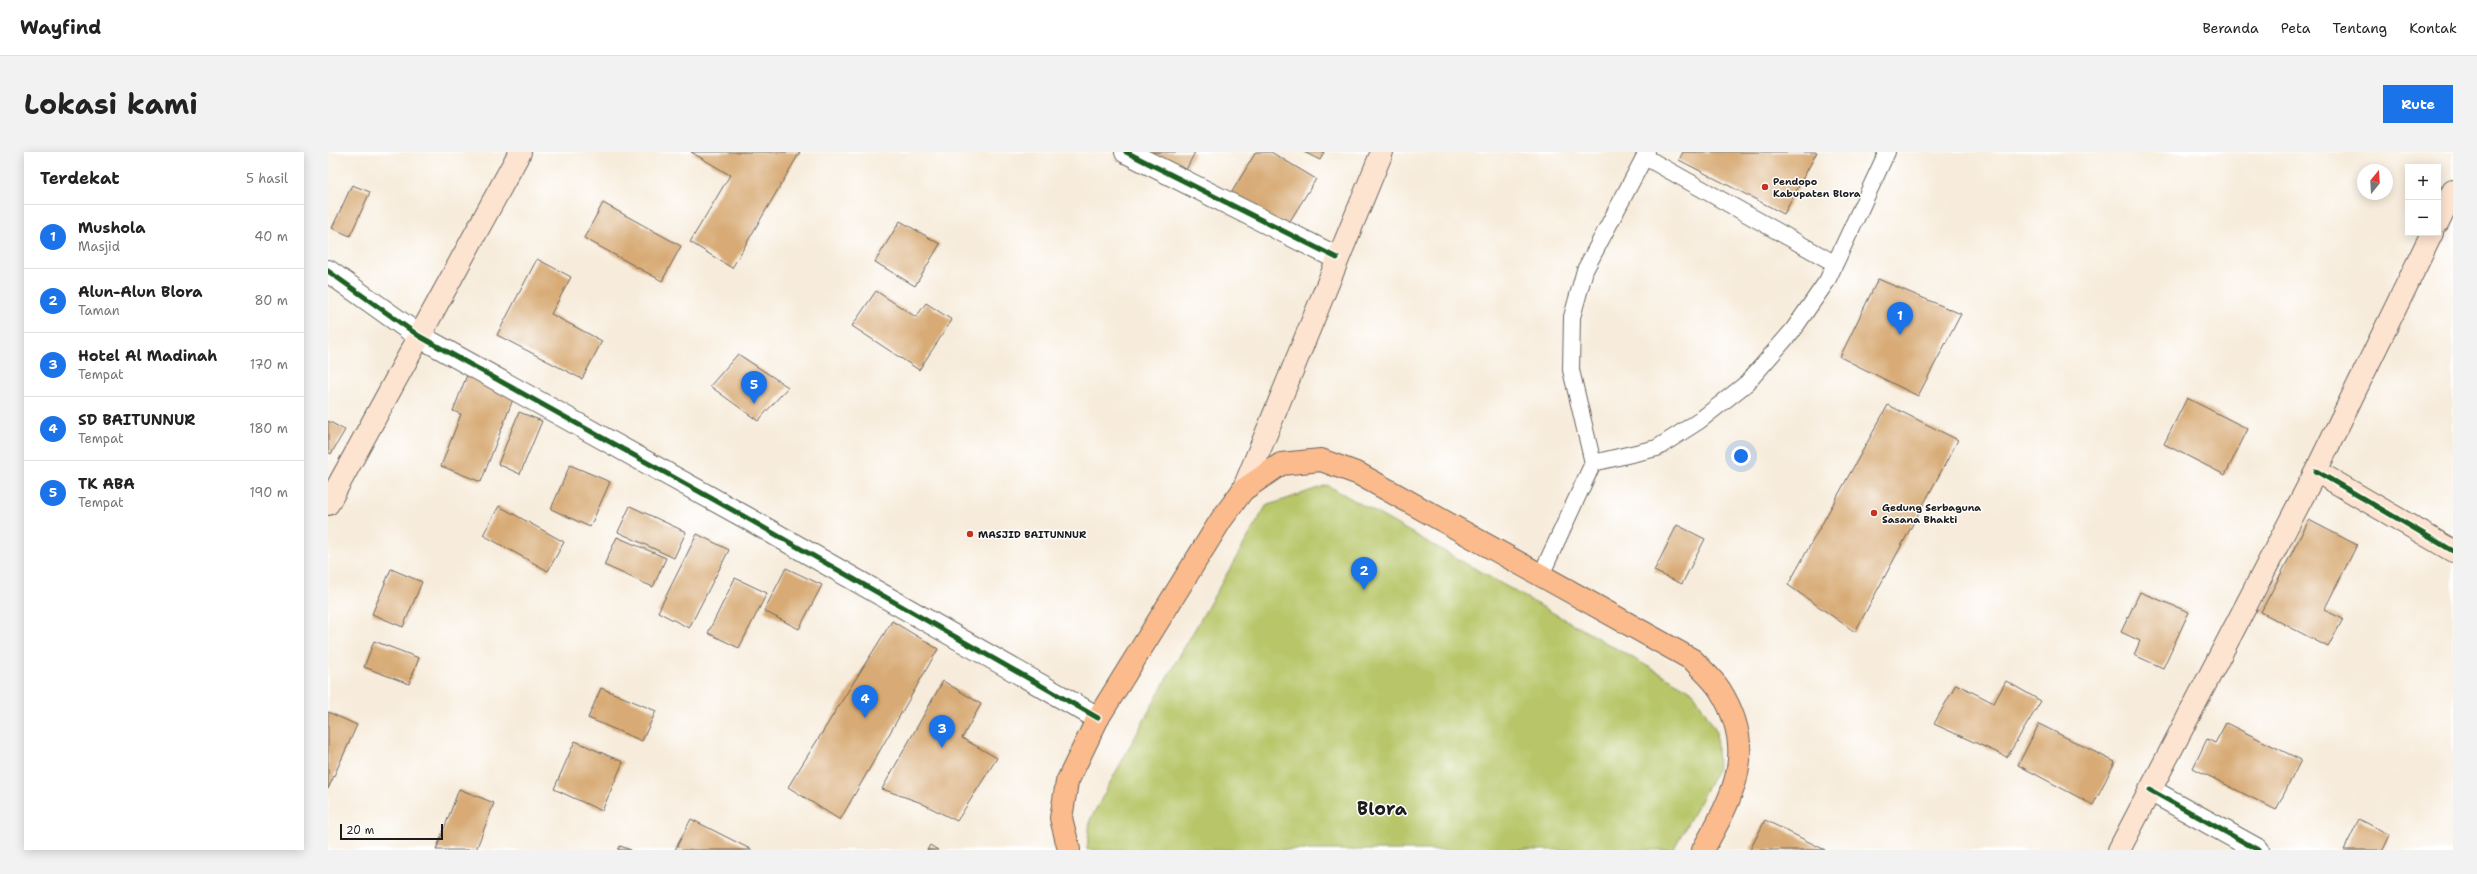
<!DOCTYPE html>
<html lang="id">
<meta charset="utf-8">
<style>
:root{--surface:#fff;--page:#f2f2f2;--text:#222;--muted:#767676;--line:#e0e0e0;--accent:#1a73e8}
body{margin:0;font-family:"Shantell Sans",sans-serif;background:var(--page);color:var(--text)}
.controls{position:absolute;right:12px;top:12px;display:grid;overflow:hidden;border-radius:0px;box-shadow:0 2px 10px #0003}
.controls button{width:36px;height:36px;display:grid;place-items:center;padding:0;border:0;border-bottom:1px solid var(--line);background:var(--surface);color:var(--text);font:20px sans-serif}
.compass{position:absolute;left:2029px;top:12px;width:36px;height:36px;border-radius:50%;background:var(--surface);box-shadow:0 2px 10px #0003;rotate:18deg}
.scale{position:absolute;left:12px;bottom:10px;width:103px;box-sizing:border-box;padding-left:4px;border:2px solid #1c1c1c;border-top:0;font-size:11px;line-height:14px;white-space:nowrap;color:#1c1c1c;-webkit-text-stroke:3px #fff;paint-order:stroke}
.you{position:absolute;left:1413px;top:304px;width:14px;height:14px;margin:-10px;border:3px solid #fff;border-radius:50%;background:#1a73e8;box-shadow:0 0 0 6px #1a73e833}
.badge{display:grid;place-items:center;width:26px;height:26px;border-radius:50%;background:var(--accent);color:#fff;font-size:13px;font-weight:700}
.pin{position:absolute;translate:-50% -33px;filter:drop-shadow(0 1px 2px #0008)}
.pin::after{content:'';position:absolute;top:21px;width:14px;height:12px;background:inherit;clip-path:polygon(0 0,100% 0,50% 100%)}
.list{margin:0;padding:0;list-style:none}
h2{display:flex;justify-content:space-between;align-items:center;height:52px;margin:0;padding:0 16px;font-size:17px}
h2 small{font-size:13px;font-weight:400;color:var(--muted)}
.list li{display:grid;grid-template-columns:26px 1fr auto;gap:12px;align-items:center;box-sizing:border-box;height:64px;padding:0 16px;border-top:1px solid var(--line)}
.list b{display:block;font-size:15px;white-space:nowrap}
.list p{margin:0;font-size:13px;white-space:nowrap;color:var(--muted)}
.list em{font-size:13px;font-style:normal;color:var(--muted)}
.map{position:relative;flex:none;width:2125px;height:698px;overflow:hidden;border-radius:0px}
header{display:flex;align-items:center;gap:24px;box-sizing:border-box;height:56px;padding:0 20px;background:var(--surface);border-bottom:1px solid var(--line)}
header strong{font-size:19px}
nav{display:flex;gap:22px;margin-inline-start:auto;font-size:14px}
.intro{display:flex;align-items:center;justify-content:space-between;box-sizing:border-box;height:96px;padding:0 24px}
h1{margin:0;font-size:28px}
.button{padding:10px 18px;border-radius:0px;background:var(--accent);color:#fff;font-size:14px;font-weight:700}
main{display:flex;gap:24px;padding:0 24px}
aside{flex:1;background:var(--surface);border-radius:0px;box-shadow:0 2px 10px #0003}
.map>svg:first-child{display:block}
.green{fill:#b8c669;stroke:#6a7142}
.building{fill:#d8ab76}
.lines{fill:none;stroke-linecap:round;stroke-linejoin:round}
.lane-casing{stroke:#69655f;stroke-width:18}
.street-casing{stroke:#69655f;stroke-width:24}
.secondary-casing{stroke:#69655f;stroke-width:24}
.primary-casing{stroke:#69655f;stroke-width:24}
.lane{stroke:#fff;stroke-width:16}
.street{stroke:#fff;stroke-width:22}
.secondary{stroke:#fde4d1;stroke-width:22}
.primary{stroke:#fbbb8c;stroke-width:22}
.cycleway-casing{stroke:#fff;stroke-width:8}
.cycleway{stroke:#1b5e20;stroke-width:5}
.poi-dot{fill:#c8321e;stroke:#fff;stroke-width:1.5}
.labels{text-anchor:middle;stroke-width:3;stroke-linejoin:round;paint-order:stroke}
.poi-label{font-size:10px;font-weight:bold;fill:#1c1c1c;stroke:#fff;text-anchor:start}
.town-label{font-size:18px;font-weight:bold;fill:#1c1c1c;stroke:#fff}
</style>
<header>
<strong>Wayfind</strong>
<nav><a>Beranda</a><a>Peta</a><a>Tentang</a><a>Kontak</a></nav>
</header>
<div class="intro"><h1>Lokasi kami</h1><a class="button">Rute</a></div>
<main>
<aside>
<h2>Terdekat<small>5 hasil</small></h2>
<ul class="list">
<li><span class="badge">1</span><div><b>Mushola</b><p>Masjid</p></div><em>40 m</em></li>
<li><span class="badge">2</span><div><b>Alun-Alun Blora</b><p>Taman</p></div><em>80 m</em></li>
<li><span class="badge">3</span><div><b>Hotel Al Madinah</b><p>Tempat</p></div><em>170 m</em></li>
<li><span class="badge">4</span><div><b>SD BAITUNNUR</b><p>Tempat</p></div><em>180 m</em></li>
<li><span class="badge">5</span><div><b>TK ABA</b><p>Tempat</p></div><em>190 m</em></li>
</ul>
</aside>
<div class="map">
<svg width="2125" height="698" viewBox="0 0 2125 698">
<rect width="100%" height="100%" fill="#fff"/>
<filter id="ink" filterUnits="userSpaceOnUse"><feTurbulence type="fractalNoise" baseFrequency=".025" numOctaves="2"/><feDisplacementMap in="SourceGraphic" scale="8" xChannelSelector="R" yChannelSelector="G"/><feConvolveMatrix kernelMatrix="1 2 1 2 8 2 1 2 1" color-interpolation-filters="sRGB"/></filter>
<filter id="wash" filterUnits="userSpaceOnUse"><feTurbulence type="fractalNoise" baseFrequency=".012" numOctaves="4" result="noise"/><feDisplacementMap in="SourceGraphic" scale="16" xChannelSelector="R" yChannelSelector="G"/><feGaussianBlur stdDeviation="0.9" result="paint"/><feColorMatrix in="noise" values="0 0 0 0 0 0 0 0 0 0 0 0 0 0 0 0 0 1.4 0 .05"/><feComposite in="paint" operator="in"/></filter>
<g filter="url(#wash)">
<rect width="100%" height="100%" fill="#f7ecdb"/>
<path class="green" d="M999,333L1365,540L1388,578L1390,616L1345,698H759L762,668L841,522L938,354Z"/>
<g id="blocks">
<path class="building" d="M363,0H472L404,116L362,90L402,23Z
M821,0H867L858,18Z
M928,0H943L988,27L957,77L902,43Z
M976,0H996L992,8Z
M1355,0H1489L1456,62L1351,8Z
M24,33L42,40L22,84L4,76Z
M275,51L353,94L334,129L256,86Z
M572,69L612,92L587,134L547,110Z
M209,107L243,125L223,162L274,189L254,227L169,183Z
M1550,127L1633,162L1590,244L1512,205Z
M548,139L588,165L598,151L624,168L591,218L524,174Z
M410,202L460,235L430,269L382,234Z
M139,223L187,242L153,330L113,314L133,262L125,259Z
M1859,246L1920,277L1897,323L1836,292Z
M1560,253L1630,288L1527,480L1460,433Z
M191,260L214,269L192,322L170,312Z
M0,269L17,278L3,302L0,300Z
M242,313L282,330L262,375L223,357Z
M171,354L236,390L220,419L155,383Z
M302,354L358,380L346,406L290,380Z
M1981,368L2029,393L1996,458L2015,467L2000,495L1933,460Z
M1349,373L1377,387L1354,432L1326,419Z
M369,382L401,398L361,476L330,460Z
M289,385L338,406L325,435L276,413Z
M458,416L494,433L471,477L436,459Z
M63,417L94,430L75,475L44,462Z
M407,426L439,441L411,496L380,481Z
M1812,440L1861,460L1835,516L1806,503L1812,489L1793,480Z
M564,469L610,497L512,668L460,635Z
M46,489L91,506L81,532L36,515Z
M615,529L653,552L634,586L669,606L629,669L591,650L554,637Z
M1678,529L1713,549L1679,605L1606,572L1628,532L1666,551Z
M273,536L328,559L314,589L260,566Z
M0,560L29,573L0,637Z
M1898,571L1973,608L1948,658L1865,616L1879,587L1887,591Z
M1711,572L1787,610L1765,653L1690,613Z
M247,589L295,610L274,659L226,637Z
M131,637L166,651L148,698H108Z
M363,667L424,698H347Z
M2031,667L2062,683L2055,698H2016Z
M1437,668L1497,698H1422Z
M602,693L610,698H599Z
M292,694L303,698H290Z"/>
</g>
</g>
<g filter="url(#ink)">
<use href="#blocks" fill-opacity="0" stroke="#69655f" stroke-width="1"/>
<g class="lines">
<g class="lane-casing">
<path id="lane" d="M1317,5L1506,111
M1265,311L1329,296L1371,269L1419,231L1465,178L1499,129L1559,0
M1213,423L1265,311L1243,218L1244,165L1257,118L1319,0"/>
</g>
<g class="street-casing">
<path id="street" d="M798,0L1009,106
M0,119L91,184L417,365L770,566
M1822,638L1930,698"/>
</g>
<g class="secondary-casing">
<path id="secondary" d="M2110,70L2125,39
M1988,319L2125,399
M915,338L1054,0
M0,352L192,0
M1791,698L1988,319L2104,81"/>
</g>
<g class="primary-casing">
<path id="primary" d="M741,698L733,666L739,630L770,566L893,368L915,338L953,312L993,308L1031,322L1365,508C1374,518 1385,527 1392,538C1430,599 1406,642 1375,698"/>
</g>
<use href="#lane" class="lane"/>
<use href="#street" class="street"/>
<use href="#secondary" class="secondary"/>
<use href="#primary" class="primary"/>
<g class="cycleway-casing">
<path id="cycleway" d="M798,0L1009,106
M0,119L91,184L417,365L770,566
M1988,319L2125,399
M1822,638L1930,698"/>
</g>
<use href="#cycleway" class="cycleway"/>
</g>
</g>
<g class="poi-dot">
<circle cx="1437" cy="35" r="4"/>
<circle cx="1546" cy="361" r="4"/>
<circle cx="642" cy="382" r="4"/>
</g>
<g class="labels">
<g class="poi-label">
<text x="1445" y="33">Pendopo<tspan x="1445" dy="12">Kabupaten Blora</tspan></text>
<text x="1554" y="359">Gedung Serbaguna<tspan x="1554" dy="12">Sasana Bhakti</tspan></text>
<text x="650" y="386">MASJID BAITUNNUR</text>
</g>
<g class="town-label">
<text x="1054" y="663">Blora</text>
</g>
</g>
</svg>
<div class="controls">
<button>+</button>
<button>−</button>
</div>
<svg class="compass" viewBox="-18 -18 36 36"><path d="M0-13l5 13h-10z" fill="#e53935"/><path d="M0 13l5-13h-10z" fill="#767676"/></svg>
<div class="scale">20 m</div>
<div class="you"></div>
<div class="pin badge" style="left:1572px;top:183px">1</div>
<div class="pin badge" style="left:1036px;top:438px">2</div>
<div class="pin badge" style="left:614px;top:596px">3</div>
<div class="pin badge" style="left:537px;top:566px">4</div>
<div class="pin badge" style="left:426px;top:252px">5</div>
</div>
</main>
